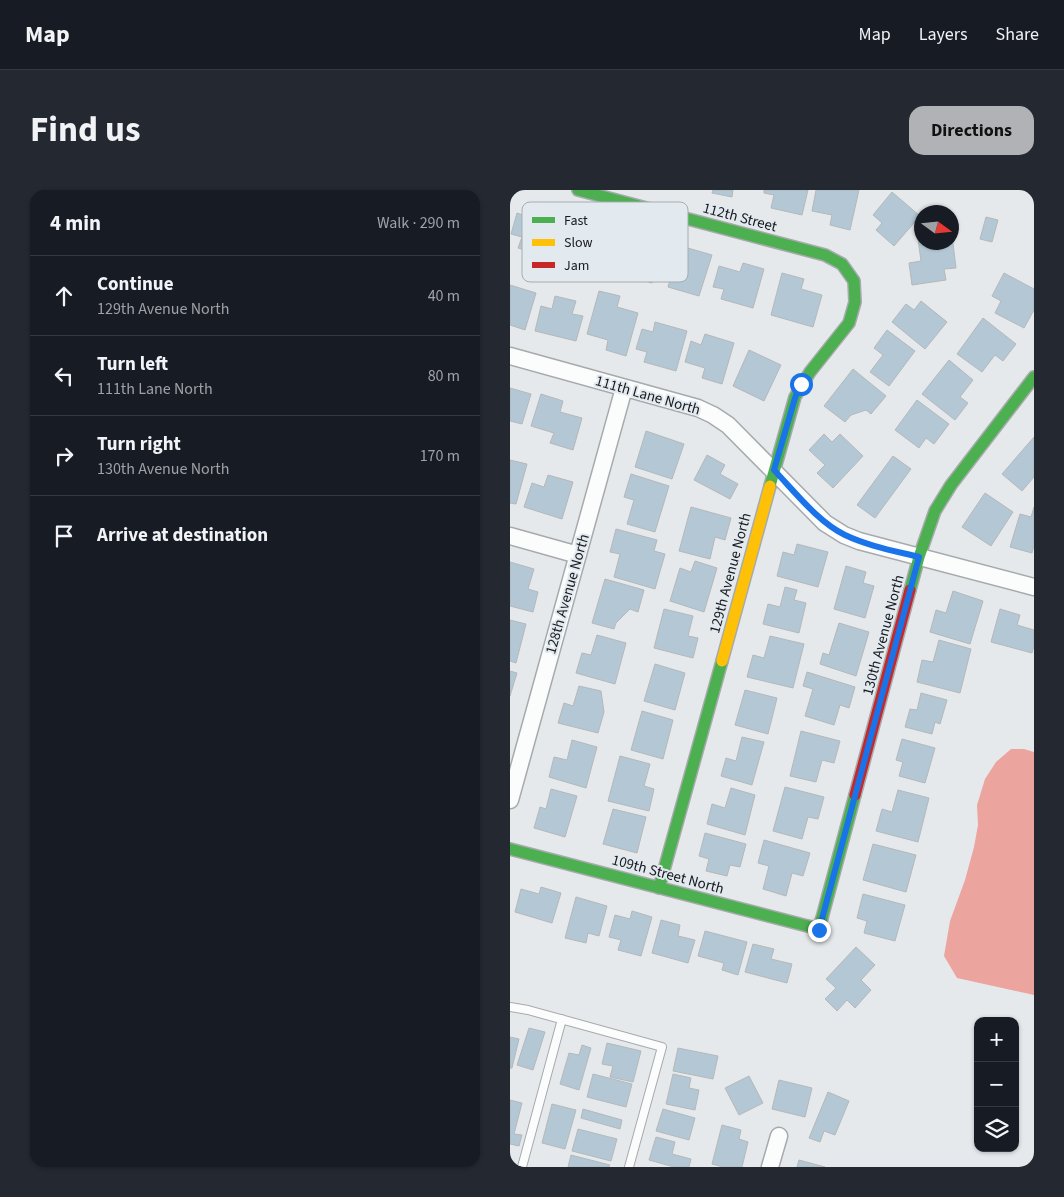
<!DOCTYPE html>
<meta charset="utf-8">
<style>
:root{--surface:#171b24;--page:#242831;--text:#f1f3f6;--muted:#9ea1a6;--line:#363941;--accent:#b0b2b5}
body{margin:0;font-family:"Source Sans 3",sans-serif;background:var(--page);color:var(--text)}
.controls{position:absolute;right:15px;bottom:15px;display:grid;overflow:hidden;border-radius:10px;box-shadow:0 1px 4px #0004}
.controls button{width:45px;height:45px;display:grid;place-items:center;padding:0;border:0;border-bottom:1px solid var(--line);background:var(--surface);color:var(--text);font:25px sans-serif}
.compass{position:absolute;left:404px;top:15px;width:45px;height:45px;border-radius:50%;background:var(--surface);box-shadow:0 1px 4px #0004;rotate:105deg}
.stop{position:absolute;width:15px;height:15px;margin:-11px;border:4px solid #1a73e8;border-radius:50%;background:#fff}
.stop.end{background:#1a73e8;border-color:#fff;box-shadow:0 1px 5px #0008}
.list{margin:0;padding:0;list-style:none}
h2{display:flex;justify-content:space-between;align-items:center;height:65px;margin:0;padding:0 20px;font-size:21px}
h2 small{font-size:16px;font-weight:400;color:var(--muted)}
.list li{display:grid;grid-template-columns:32px 1fr auto;gap:15px;align-items:center;box-sizing:border-box;height:80px;padding:0 20px;border-top:1px solid var(--line)}
.list b{display:block;font-size:19px;white-space:nowrap}
.list p{margin:0;font-size:16px;white-space:nowrap;color:var(--muted)}
.list em{font-size:16px;font-style:normal;color:var(--muted)}
.icon{flex:none;width:28px;height:28px;fill:none;stroke:currentColor;stroke-width:2;stroke-linecap:round;stroke-linejoin:round}
.map{position:relative;flex:none;width:524px;height:977px;overflow:hidden;border-radius:15px}
header{display:flex;align-items:center;gap:30px;box-sizing:border-box;height:70px;padding:0 25px;background:var(--surface);border-bottom:1px solid var(--line)}
header strong{font-size:24px}
nav{display:flex;gap:28px;margin-inline-start:auto;font-size:18px}
.intro{display:flex;align-items:center;justify-content:space-between;box-sizing:border-box;height:120px;padding:0 30px}
h1{margin:0;font-size:35px}
.button{padding:12px 22px;border-radius:15px;background:var(--accent);color:#111;font-size:18px;font-weight:700}
main{display:flex;gap:30px;padding:0 30px}
aside{flex:1;background:var(--surface);border-radius:15px;box-shadow:0 1px 4px #0004}
.map>svg:first-child{display:block}
.water{fill:#eca49e}
.building{fill:#b3c7d4;stroke:#b4b8ba}
.lines{fill:none;stroke-linecap:round;stroke-linejoin:round}
.lane-casing{stroke:#a7aaac;stroke-width:10}
.street-casing{stroke:#a7aaac;stroke-width:19}
.fast-casing{stroke:#a7aaac;stroke-width:14}
.slow-casing{stroke:#a7aaac;stroke-width:14}
.jam-casing{stroke:#a7aaac;stroke-width:14}
.lane{stroke:#fbfcfc;stroke-width:8}
.street{stroke:#fbfcfc;stroke-width:16}
.fast{stroke:#4caf50;stroke-width:11}
.slow{stroke:#ffc107;stroke-width:11}
.jam{stroke:#c62828;stroke-width:11}
.route{stroke:#1a73e8;stroke-width:6}
.labels{text-anchor:middle;stroke-width:4;stroke-linejoin:round;paint-order:stroke}
.street-label{font-size:15px;fill:#181a1d;stroke:#e2eaf0}
.key{fill:#e2eaf0;stroke:#a5acb1;stroke-width:1}
.key-label{font-size:14px;fill:#181a1d}
</style>
<header>
<strong>Map</strong>
<nav><a>Map</a><a>Layers</a><a>Share</a></nav>
</header>
<div class="intro"><h1>Find us</h1><a class="button">Directions</a></div>
<main>
<aside>
<h2>4 min<small>Walk · 290 m</small></h2>
<ul class="list">
<li><svg class="icon" aria-label="ahead" viewBox="0 0 24 24"><path d="M12 20V5M6 11l6-6 6 6"/></svg><div><b>Continue</b><p>129th Avenue North</p></div><em>40 m</em></li>
<li><svg class="icon" aria-label="left" viewBox="0 0 24 24"><path d="M17 20v-9H6M10 6l-5 5 5 5"/></svg><div><b>Turn left</b><p>111th Lane North</p></div><em>80 m</em></li>
<li><svg class="icon" aria-label="right" viewBox="0 0 24 24"><path d="M7 20v-9h11M14 6l5 5-5 5"/></svg><div><b>Turn right</b><p>130th Avenue North</p></div><em>170 m</em></li>
<li><svg class="icon" aria-label="arrive" viewBox="0 0 24 24"><path d="M6 21V4h12l-3 4 3 4H6"/></svg><div><b>Arrive at destination</b></div></li>
</ul>
</aside>
<div class="map">
<svg width="524" height="977" viewBox="0 0 524 977">
<rect width="100%" height="100%" fill="#e6e9ec"/>
<path class="water" d="M501,559H514L524,562V805L447,788L434,766L440,731L455,690L464,657L468,635L467,615L475,589L486,572Z"/>
<path class="building" d="M203,0H223L222,7L202,3Z
M254,0H298L292,25L261,18L264,5L254,3Z
M306,0H349L340,40L320,35L322,25L302,21Z
M382,2L410,26L384,56L366,40L372,33L363,25Z
M31,19L52,26L40,67L8,58L12,47L1,44L7,23L28,30Z
M476,27L488,30L482,52L470,49Z
M109,40L132,47L129,57L151,64L142,93L97,80Z
M442,45L446,78L434,79L436,90L402,95L399,73L411,71L408,49H412V52H442Z
M171,56L202,65L189,106L158,97L161,87L151,83L157,63L167,66Z
M233,73L254,79L243,118L211,109L214,99L203,97L209,76L230,82Z
M272,83L294,89L291,99L312,105L303,137L261,125Z
M494,83L524,99V120L514,138L485,123L491,111L482,106Z
M0,95L26,103L15,140L0,135Z
M89,101L110,106L107,117L128,123L116,166L96,160L98,150L77,144Z
M45,106L66,111L62,124L73,126L66,151L25,141L31,116L42,119Z
M411,111L437,132L415,159L382,132L396,114L404,120Z
M473,128L506,154L493,171L485,165L472,182L447,164Z
M145,132L177,141L166,181L134,172L137,162L126,159L132,139L143,142Z
M377,140L405,161L379,196L360,182L373,165L364,158Z
M195,144L224,153L212,194L192,188L195,178L175,172L181,151L191,155Z
M239,160L271,175L254,211L223,196Z
M439,170L463,190L450,207L458,213L445,230L412,204Z
M343,179L376,206L361,224L356,220L341,225L335,232L314,216Z
M0,198L21,204L12,234L0,231Z
M31,204L53,211L50,222L72,228L63,260L40,253L44,243L21,236Z
M407,210L439,234L424,254L416,248L409,258L385,240Z
M136,241L174,254L162,289L125,277Z
M314,244L322,252L330,244L353,266L323,298L307,283L315,275L299,260Z
M524,247V287L512,301L492,284Z
M197,265L215,275L210,284L228,294L220,309L184,290Z
M383,266L401,279L365,328L347,315Z
M0,270L17,274L6,314L0,313Z
M121,284L159,296L145,342L117,334L124,310L114,307Z
M38,285L63,292L52,329L14,317L22,293L34,297Z
M475,303L503,322L481,356L452,337Z
M181,317L221,328L215,350L205,347L200,369L169,361Z
M524,317V355L522,363L500,357L510,324L521,327Z
M106,339L147,350L144,361L155,364L145,399L104,387L110,364L100,362Z
M287,354L318,362L308,397L267,386L273,362L284,365Z
M185,371L207,378L194,422L160,411L170,378L181,382Z
M0,372L24,379L18,399L28,402L23,422L0,416Z
M336,376L356,382L353,393L364,396L355,428L324,419Z
M95,389L134,400L128,422L120,419L106,433L104,439L82,433Z
M275,397L287,400L284,410L296,413L289,443L253,434L258,414L270,417Z
M443,401L473,411L460,454L420,442L426,420L436,423Z
M154,419L183,426L178,446L188,448L183,468L144,458Z
M490,419L510,425L507,435L524,440V456L522,463L481,452Z
M0,430L16,434L6,473L0,471Z
M329,433L359,442L346,486L310,474L313,463L319,465Z
M87,445L116,453L105,494L66,483L72,463L81,465Z
M260,446L294,454L283,498L237,487L243,465L254,468Z
M429,450L461,459L450,503L407,492L412,470L423,472Z
M145,474L175,483L165,520L134,511Z
M0,481L7,483L0,506Z
M297,482L345,497L339,518L330,515L324,535L295,526L303,499L293,496Z
M69,496L91,501L94,522L88,543L48,533L54,513L63,516Z
M235,500L267,508L258,544L225,535Z
M411,503L437,510L430,534L425,532L422,544L395,537L400,519L407,520Z
M132,521L163,530L153,569L121,560Z
M291,541L330,551L324,573L312,570L306,592L280,586Z
M232,547L254,552L242,595L211,586L216,568L226,571Z
M392,549L425,558L415,593L389,586L393,572L386,570Z
M62,550L87,557L76,598L39,587L44,567L57,570Z
M110,566L140,574L134,596L144,599L139,621L98,611Z
M275,597L314,607L308,629L298,627L292,649L263,641Z
M221,598L245,605L235,645L197,634L202,614L215,618Z
M41,599L67,606L55,647L24,638L30,617L36,619Z
M388,600L419,608L408,652L366,641L372,619L382,622Z
M103,619L136,627L127,663L93,654Z
M195,643L236,654L230,677L220,675L217,686L196,681L199,669L189,666Z
M254,650L300,663L293,686L282,683L276,706L253,699L259,676L248,673Z
M363,654L406,665L396,702L353,690Z
M31,697L51,703L42,733L5,722L11,699L29,704Z
M353,704L395,715L385,751L354,743L357,731L347,728Z
M66,707L97,716L89,746L78,743L76,753L55,748Z
M122,721L142,727L131,766L108,760L111,750L99,747L105,725L120,729Z
M151,730L170,735L168,746L185,750L178,773L142,763Z
M195,741L237,752L228,785L212,780L214,773L188,766Z
M243,754L264,759L261,769L282,774L277,793L235,782Z
M346,757L365,775L351,790L361,800L345,818L337,810L327,821L315,809L326,798L316,789Z
M19,838L35,842L23,880L7,875Z
M0,847L9,849L2,878H0Z
M97,853L131,861L123,892L100,887L103,876L92,874Z
M72,855L81,858L69,900L50,894L59,863L69,865Z
M168,858L208,866L203,889L163,881Z
M83,884L122,894L116,917L77,907Z
M163,884L181,888L179,898L189,900L185,920L156,914Z
M239,886L253,913L229,925L215,898Z
M269,890L302,898L295,927L262,919Z
M318,902L339,911L325,945L314,941L310,952L299,948Z
M0,910L12,913L4,944L12,945L9,956L0,954Z
M42,914L66,920L55,959L32,953Z
M73,919L112,930L110,939L71,928Z
M153,919L185,928L179,950L146,941Z
M212,935L231,940L229,949L238,952L232,977H213L202,974Z
M68,939L107,949L101,971L62,961Z
M146,947L165,952L162,964L181,969L179,977H164L139,970Z
M61,965L100,975L99,977H58Z
M289,970L315,977H287Z"/>
<g class="lines">
<g class="lane-casing">
<path id="lane" d="M0,817L18,820L152,857L119,977
M12,977L52,829"/>
</g>
<g class="street-casing">
<path id="street" d="M0,166L188,218L203,225L218,235L315,333L334,345L349,351L524,397
M0,346L68,365
M0,610L114,198
M260,977L269,946"/>
</g>
<g class="fast-casing">
<path id="fast" d="M68,0L315,65L332,74L344,91L345,112L339,133L300,182L285,207L260,296
M400,400L409,367L425,321L441,295L524,187
M0,659L309,739L345,605
M149,698L212,471"/>
</g>
<g class="slow-casing">
<path id="slow" d="M212,471L260,296"/>
</g>
<g class="jam-casing">
<path id="jam" d="M345,605L400,400"/>
</g>
<use href="#lane" class="lane"/>
<use href="#street" class="street"/>
<use href="#fast" class="fast"/>
<use href="#slow" class="slow"/>
<use href="#jam" class="jam"/>
</g>
<g class="lines">
<path class="route" d="M291,194L285,208L264,280C285,302 308,332 335,345C358,356 385,361 409,367L309,740"/>
</g>
<g class="labels">
<g class="street-label">
<text transform="translate(230 27) rotate(15)" y="5">112th Street</text>
<text transform="translate(138 205) rotate(16)" y="5">111th Lane North</text>
<text transform="translate(220 383) rotate(-75)" y="5">129th Avenue North</text>
<text transform="translate(57 404) rotate(-74)" y="5">128th Avenue North</text>
<text transform="translate(373 445) rotate(-75)" y="5">130th Avenue North</text>
<text transform="translate(158 684) rotate(15)" y="5">109th Street North</text>
</g>
</g>
<rect x="12" y="12" width="166" height="80" rx="8" class="key"/>
<rect x="22" y="27" width="23" height="6" fill="#4caf50"/>
<rect x="22" y="49" width="23" height="7" fill="#ffc107"/>
<rect x="22" y="72" width="23" height="6" fill="#c62828"/>
<g class="key-label">
<text x="54" y="35">Fast</text>
<text x="54" y="57">Slow</text>
<text x="54" y="80">Jam</text>
</g>
</svg>
<div class="controls">
<button>+</button>
<button>−</button>
<button><svg class="icon" aria-label="layers" viewBox="0 0 24 24"><path d="M12 4l9 5-9 5-9-5zM3 14l9 5 9-5"/></svg></button>
</div>
<svg class="compass" viewBox="-18 -18 36 36"><path d="M0-13l5 13h-10z" fill="#e53935"/><path d="M0 13l5-13h-10z" fill="#9ea1a6"/></svg>
<div class="stop" style="left:291px;top:194px"></div>
<div class="stop end" style="left:309px;top:740px"></div>
</div>
</main>
